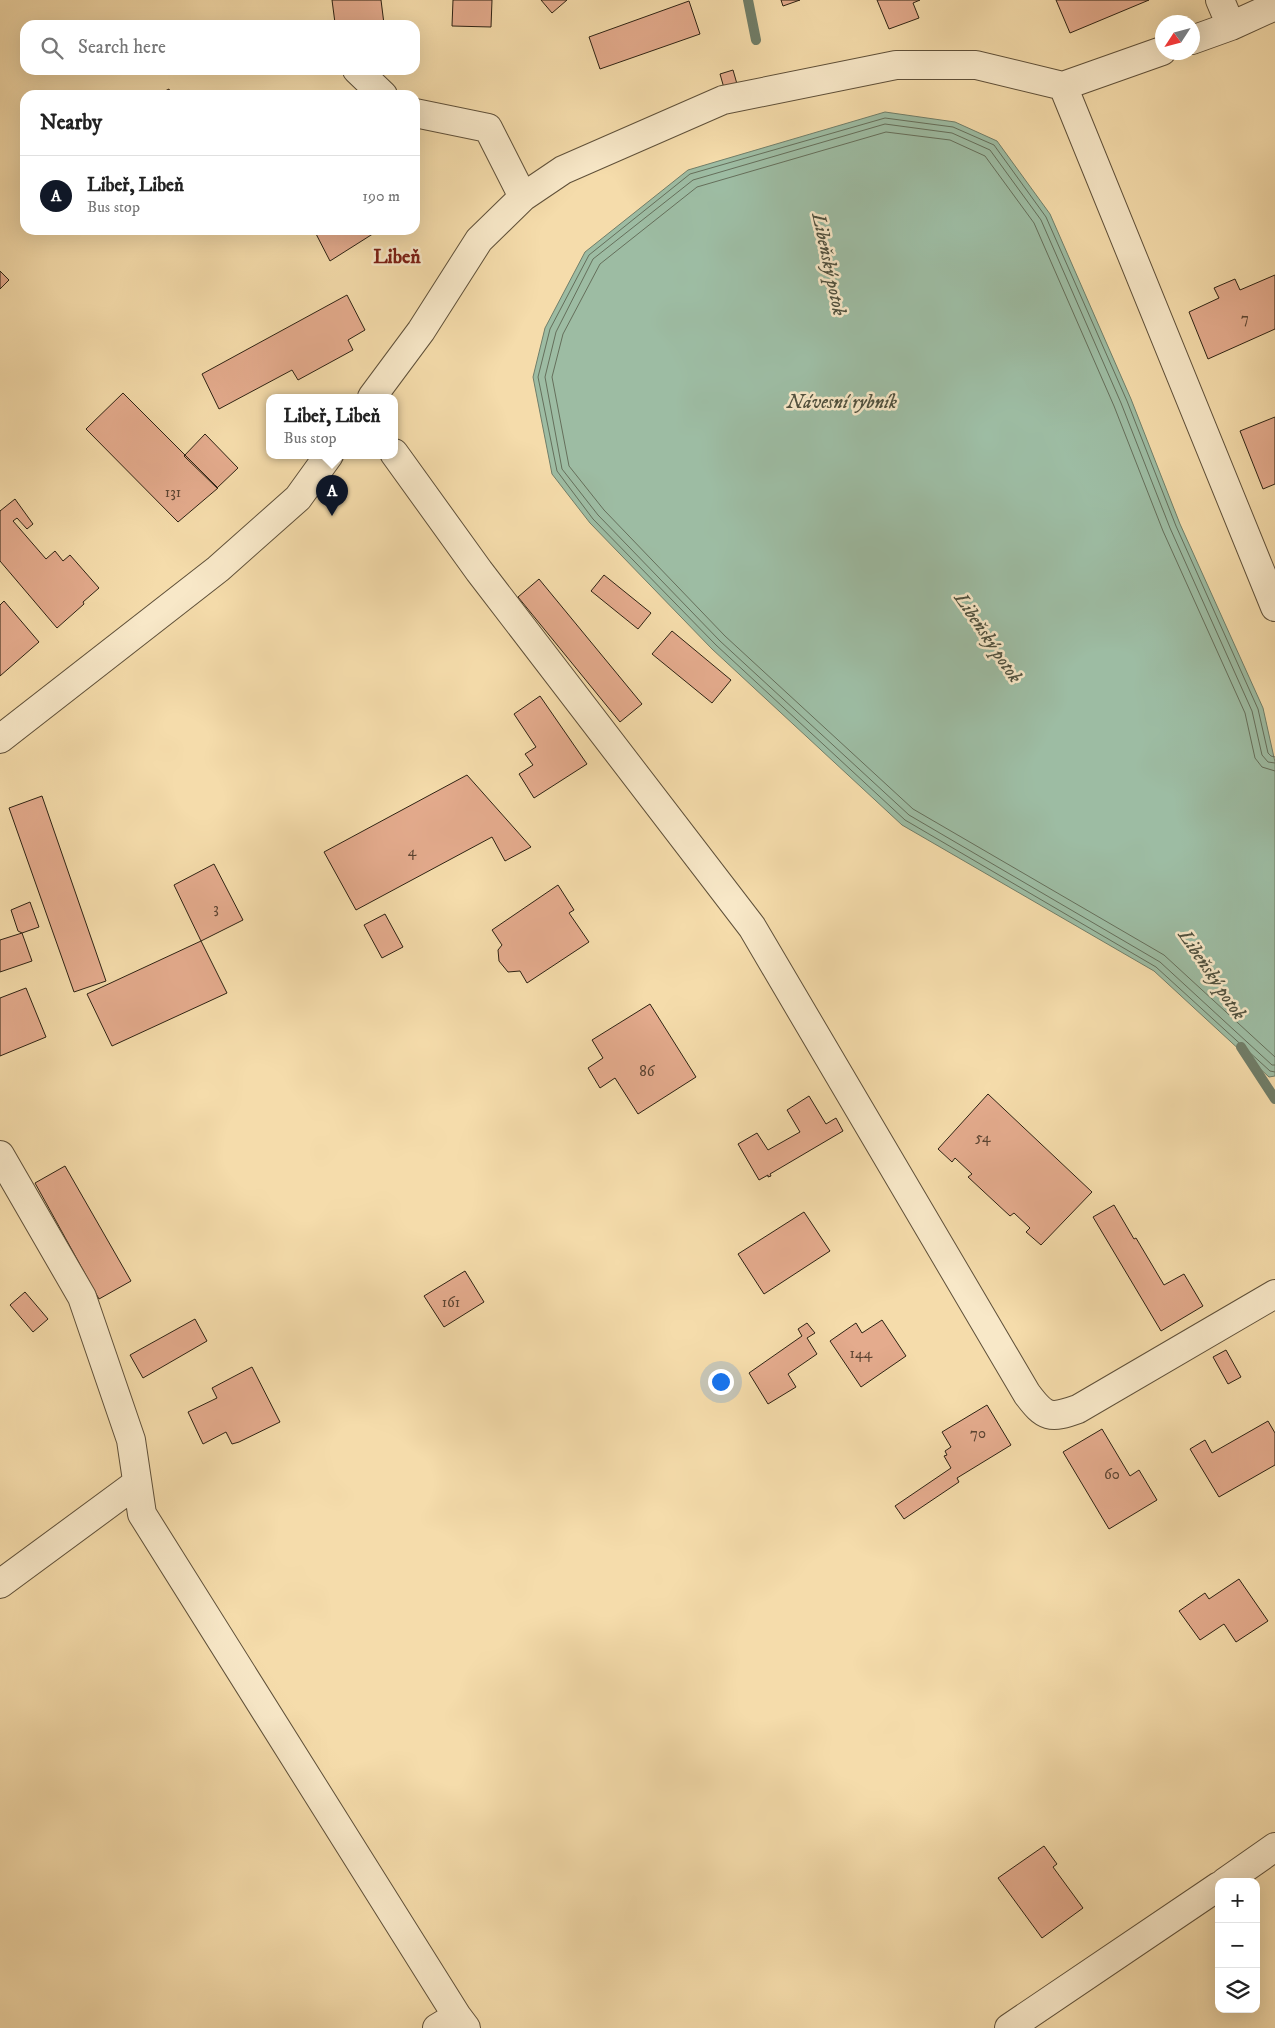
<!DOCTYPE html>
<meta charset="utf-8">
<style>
:root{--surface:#fff;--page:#f6f6f6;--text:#222;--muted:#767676;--line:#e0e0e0;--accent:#111827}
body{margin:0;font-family:"IM FELL DW Pica",serif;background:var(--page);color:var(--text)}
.controls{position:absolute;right:15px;bottom:15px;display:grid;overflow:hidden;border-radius:10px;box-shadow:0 5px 20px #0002}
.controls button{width:45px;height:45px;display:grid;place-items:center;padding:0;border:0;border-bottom:1px solid var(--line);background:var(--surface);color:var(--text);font:25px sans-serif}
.compass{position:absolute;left:1155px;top:15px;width:45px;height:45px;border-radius:50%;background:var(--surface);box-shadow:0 5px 20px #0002;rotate:234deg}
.you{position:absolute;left:720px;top:1381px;width:18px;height:18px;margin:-12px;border:4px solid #fff;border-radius:50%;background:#1a73e8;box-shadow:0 0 0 8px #1a73e833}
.badge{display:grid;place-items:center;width:32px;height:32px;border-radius:50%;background:var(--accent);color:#fff;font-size:16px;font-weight:700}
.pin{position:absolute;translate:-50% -41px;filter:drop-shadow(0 1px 2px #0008)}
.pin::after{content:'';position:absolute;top:26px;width:18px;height:15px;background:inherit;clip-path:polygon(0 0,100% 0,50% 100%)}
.popup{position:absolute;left:266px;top:394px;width:132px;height:65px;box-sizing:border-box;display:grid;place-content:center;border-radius:10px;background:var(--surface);filter:drop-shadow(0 1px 4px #0005);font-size:16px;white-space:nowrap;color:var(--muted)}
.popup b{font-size:19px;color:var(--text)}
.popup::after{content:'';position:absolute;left:50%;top:100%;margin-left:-10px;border:10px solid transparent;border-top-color:var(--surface)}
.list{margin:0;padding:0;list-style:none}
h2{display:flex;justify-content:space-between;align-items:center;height:65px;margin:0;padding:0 20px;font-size:21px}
h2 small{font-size:16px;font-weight:400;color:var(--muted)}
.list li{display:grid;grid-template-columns:32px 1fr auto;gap:15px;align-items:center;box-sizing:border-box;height:80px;padding:0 20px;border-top:1px solid var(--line)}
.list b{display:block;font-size:19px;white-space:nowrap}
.list p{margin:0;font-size:16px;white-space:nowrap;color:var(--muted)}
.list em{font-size:16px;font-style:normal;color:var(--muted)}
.icon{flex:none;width:28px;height:28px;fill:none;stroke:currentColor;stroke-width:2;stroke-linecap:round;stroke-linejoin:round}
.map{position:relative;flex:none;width:1275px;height:2028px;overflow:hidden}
.search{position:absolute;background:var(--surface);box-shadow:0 5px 20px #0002;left:20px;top:20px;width:400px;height:55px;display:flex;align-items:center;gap:12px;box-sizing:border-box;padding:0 18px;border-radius:15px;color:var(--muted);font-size:19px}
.panel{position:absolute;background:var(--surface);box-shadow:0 5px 20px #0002;left:20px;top:90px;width:400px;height:145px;border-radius:15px}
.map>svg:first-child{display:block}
.water{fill:#9dbca3;stroke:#707e69}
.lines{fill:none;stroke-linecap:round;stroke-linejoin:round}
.shore{stroke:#656f5b;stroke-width:1}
.stream{stroke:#707e69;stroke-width:10}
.building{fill:#e4ab8d;stroke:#2d2213}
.minor-casing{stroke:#5f5039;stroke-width:30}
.minor{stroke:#f8e8c8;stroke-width:28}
.labels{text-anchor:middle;stroke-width:5;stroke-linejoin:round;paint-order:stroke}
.number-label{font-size:15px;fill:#5b4432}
.water-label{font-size:19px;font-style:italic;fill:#4f503e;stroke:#f8e8c8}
.quarter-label{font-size:20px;font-weight:bold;fill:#7a1f14;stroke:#f8e8c8}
</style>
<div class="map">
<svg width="1275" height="2028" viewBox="0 0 1275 2028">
<rect width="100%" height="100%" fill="#f5dcab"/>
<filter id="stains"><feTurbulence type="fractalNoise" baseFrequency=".004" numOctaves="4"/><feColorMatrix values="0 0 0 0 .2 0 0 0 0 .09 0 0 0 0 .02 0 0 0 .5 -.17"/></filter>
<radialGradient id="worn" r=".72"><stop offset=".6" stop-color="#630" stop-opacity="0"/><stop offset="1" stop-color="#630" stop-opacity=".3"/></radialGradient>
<path class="water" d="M885,112L955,122L997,141L1050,214L1131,399L1180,524L1263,708L1275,762V1076L1269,1077L1154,971L902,825L712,649L590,523L552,474L533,377L545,328L585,252L688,170Z"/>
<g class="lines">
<path class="shore" d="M1275,757L1271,756L1268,753L1258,709L1176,526L1127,401L1046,217L994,145L953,127L885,118L690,174L589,255L550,329L538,377L557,471L593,519L716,645L905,820L1156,967L1270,1071L1275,1072
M1275,763L1268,762L1262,755L1252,711L1170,528L1121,403L1041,220L990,150L952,133L885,124L693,180L593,259L556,332L545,377L562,469L598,515L720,641L909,815L1160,962L1272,1065H1275
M1275,771L1262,767L1255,758L1245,713L1163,531L1114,406L1034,223L985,156L950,140L886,132L697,187L600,264L563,334L552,377L569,466L604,510L725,636L913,809L1164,955L1275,1057"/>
<path class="stream" d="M748,0L756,40
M1241,1047L1275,1099"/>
</g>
<path class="building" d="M332,0H381L384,24L335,23Z
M453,0H492L491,27L452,26Z
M541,0H567L552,13Z
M781,0H800L783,6Z
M877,0H920L913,3L919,18L889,29Z
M1056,0H1149L1070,33Z
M689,1L700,34L600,69L589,37Z
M733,70L737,84L724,88L720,74Z
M169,89L171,95H157Z
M314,230H379L330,261Z
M0,271L9,280L0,289Z
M1275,275V329L1208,359L1189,312L1219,298L1214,288L1235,279L1240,290Z
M347,295L365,330L348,340L353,350L298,380L292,370L219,409L202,374Z
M123,393L218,488L178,522L86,429Z
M1275,417V484L1263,489L1240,431Z
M205,434L238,468L217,488L184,456Z
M15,499L33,524L27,529L17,518L13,521L46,559L55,551L63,561L70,555L99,588L83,602L84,604L57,628L0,561V511Z
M604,575L651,613L638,629L591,591Z
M539,579L642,704L620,722L518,597Z
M4,601L39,642L0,676V605Z
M672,631L731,680L712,703L652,654Z
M540,696L587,764L534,798L519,774L533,765L525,754L536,747L514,714Z
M467,775L531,847L505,861L492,837L356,910L324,852Z
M42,796L106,981L74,992L9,808Z
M214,864L243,920L201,941L174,885Z
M558,885L574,910L569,913L589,942L527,983L520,971L508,972L499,961L498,950L502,945L492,930Z
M30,902L39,927L22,933L18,931L11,910Z
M385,914L403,947L382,958L364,925Z
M22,933L32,961L0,972V940Z
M201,941L227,993L112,1046L87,994Z
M26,988L46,1037L0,1056V998Z
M650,1004L696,1077L638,1114L615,1078L600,1088L588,1068L603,1058L592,1040Z
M988,1094L1092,1192L1041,1245L1026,1232L1030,1228L1014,1213L1010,1216L968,1177L972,1174L955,1158L952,1162L938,1149Z
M809,1096L826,1124L836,1118L843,1131L770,1174L771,1176L768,1177V1175L759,1180L738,1144L757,1133L768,1150L800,1132L787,1110Z
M65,1166L131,1281L99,1299L35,1183Z
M1114,1205L1134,1239L1136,1238L1164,1285L1184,1274L1203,1306L1161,1331L1093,1217Z
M804,1212L830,1251L764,1294L738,1254Z
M465,1271L484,1302L444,1327L424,1296Z
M25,1292L48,1319L33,1332L10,1305Z
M195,1319L207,1341L143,1378L130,1355Z
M882,1320L906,1356L861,1387L830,1341L856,1323L862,1333Z
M807,1323L815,1333L807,1338L817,1354L788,1374L796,1387L768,1404L749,1373L802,1336L798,1329Z
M1226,1350L1241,1377L1228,1384L1213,1357Z
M252,1367L280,1422L239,1442L232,1444L226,1432L203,1444L188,1412L217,1398L212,1388Z
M987,1405L1011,1445L957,1478L959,1482L904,1519L895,1506L951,1468L944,1456L947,1455L945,1451L951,1447L942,1432Z
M1268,1421L1275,1433V1465L1219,1497L1190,1449L1205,1440L1212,1453Z
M1102,1429L1130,1476L1139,1470L1157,1500L1109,1529L1063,1452Z
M1239,1579L1268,1621L1236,1642L1224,1624L1200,1640L1179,1611L1205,1593L1209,1599Z
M1044,1846L1057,1864L1053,1867L1083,1908L1042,1938L998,1878Z"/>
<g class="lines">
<g class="minor-casing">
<path id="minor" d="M1220,0L1231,26
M1192,40L1231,26L1275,6
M357,70L383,95
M1063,86L1275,607
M415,113L488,128L523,197
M372,397L421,331L479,240L523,197L563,170L723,100L896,65H976L1063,86L1162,51
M394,453L479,571L752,927L1027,1394C1045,1418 1050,1419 1078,1409L1275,1294
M0,739L218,569L298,498L329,455
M0,1155L82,1297L131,1440L142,1514L457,2016L466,2028
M0,1584L137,1483
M1225,1882L1275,1847
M437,2028L457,2016
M1009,2028L1219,1886"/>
</g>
<use href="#minor" class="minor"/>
</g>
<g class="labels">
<g class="number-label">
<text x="1245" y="323">7</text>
<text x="173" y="497">131</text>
<text x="412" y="856">4</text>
<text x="216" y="913">3</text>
<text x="647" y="1076">86</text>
<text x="983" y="1142">54</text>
<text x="451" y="1307">161</text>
<text x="861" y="1358">144</text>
<text x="978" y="1438">70</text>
<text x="1112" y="1479">60</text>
</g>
<g class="water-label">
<text transform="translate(830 264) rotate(78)" y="7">Libeňský potok</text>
<text x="842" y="408">Návesní rybník</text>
<text transform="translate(989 637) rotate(56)" y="7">Libeňský potok</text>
<text transform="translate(1213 974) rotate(56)" y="7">Libeňský potok</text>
</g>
<g class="quarter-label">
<text x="397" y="263">Libeň</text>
</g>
</g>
<rect width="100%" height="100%" filter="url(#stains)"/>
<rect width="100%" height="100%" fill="url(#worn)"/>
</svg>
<div class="controls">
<button>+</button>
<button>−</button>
<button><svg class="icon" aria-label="layers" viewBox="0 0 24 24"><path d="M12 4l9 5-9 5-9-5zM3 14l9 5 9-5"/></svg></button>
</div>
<svg class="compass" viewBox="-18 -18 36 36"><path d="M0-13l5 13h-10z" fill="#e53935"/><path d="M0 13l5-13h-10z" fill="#767676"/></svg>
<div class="you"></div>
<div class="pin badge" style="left:332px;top:516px">A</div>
<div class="popup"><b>Libeř, Libeň</b>Bus stop</div>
<div class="search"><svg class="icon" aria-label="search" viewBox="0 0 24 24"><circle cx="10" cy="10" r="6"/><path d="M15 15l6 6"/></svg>Search here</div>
<section class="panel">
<h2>Nearby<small></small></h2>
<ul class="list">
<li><span class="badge">A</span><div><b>Libeř, Libeň</b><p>Bus stop</p></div><em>190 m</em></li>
</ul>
</section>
</div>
